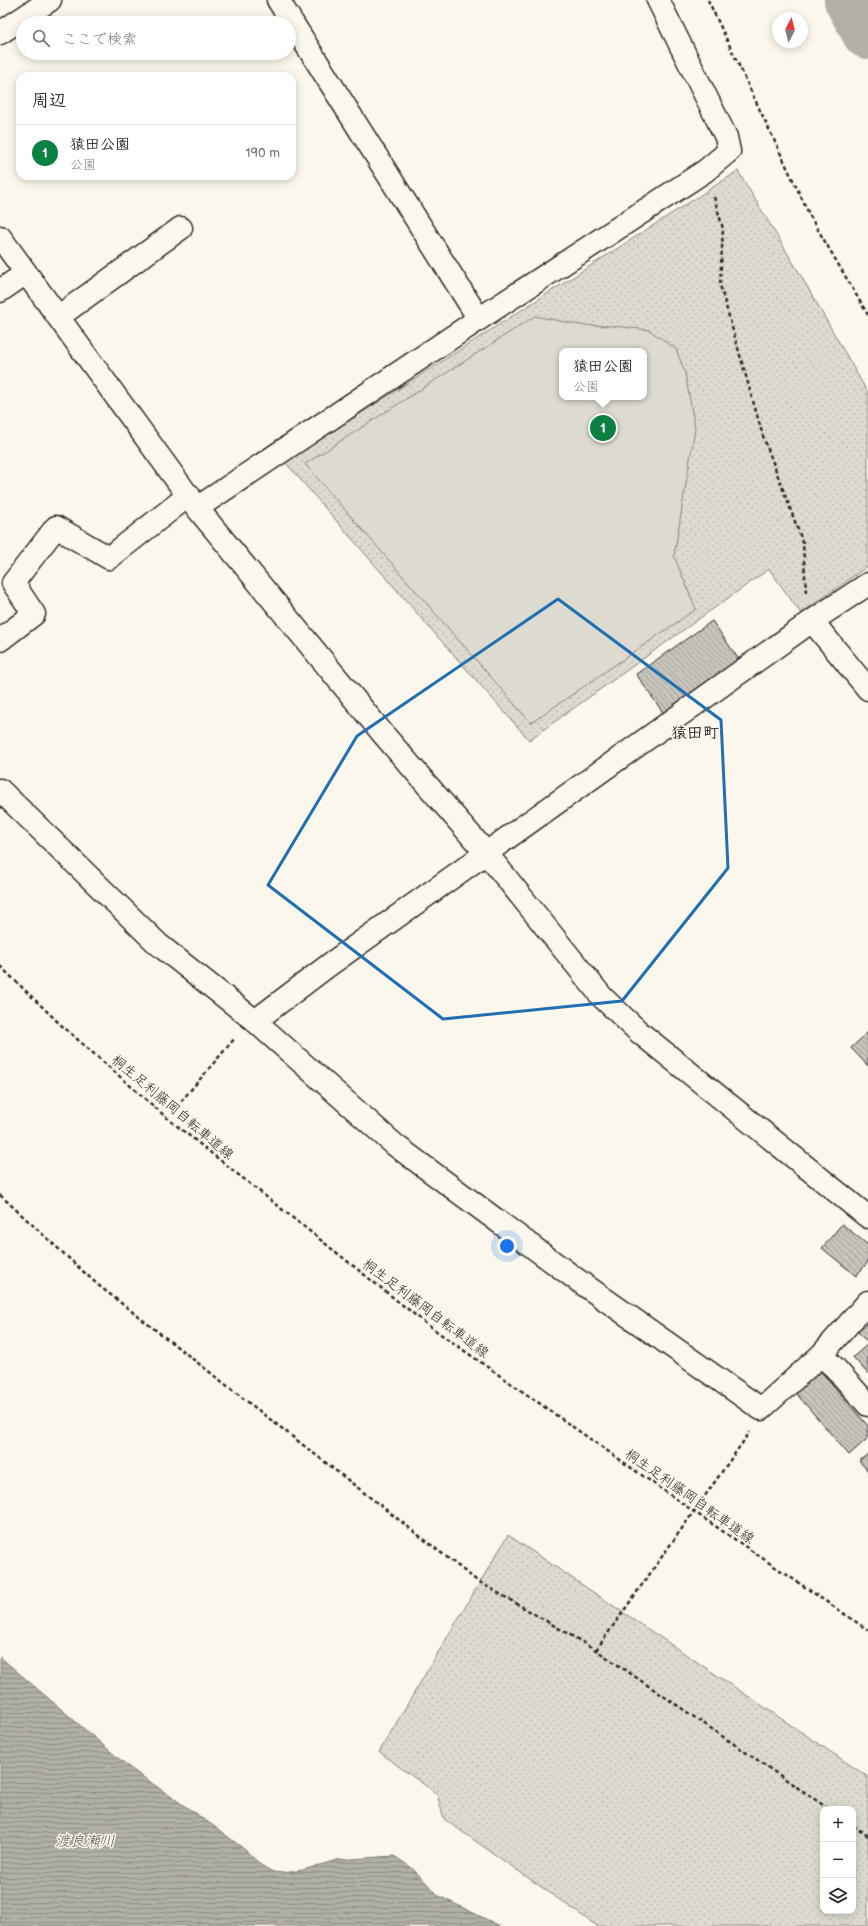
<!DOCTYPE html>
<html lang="ja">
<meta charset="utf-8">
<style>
:root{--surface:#fff;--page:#f7f7f7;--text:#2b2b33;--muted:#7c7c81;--line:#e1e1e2;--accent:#0b8043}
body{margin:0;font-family:"Balsamiq Sans","Klee One",sans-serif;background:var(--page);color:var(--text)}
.controls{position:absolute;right:12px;bottom:12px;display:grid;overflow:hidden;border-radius:8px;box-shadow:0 2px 10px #0003}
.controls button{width:36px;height:36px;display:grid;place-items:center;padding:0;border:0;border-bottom:1px solid var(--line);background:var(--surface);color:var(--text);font:20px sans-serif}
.compass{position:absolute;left:772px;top:12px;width:36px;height:36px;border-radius:50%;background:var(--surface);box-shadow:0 2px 10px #0003;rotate:7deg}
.you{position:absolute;left:507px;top:1246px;width:14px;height:14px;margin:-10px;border:3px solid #fff;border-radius:50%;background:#1a73e8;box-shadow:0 0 0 6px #1a73e833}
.badge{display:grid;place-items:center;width:26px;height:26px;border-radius:50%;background:var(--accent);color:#fff;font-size:13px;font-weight:700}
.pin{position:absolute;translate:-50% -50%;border:2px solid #fff;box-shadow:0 1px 4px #0006}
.popup{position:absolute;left:559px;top:348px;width:88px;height:52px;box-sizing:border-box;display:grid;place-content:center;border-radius:8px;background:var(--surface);filter:drop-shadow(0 1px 3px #0005);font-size:13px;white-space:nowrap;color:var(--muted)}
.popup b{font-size:15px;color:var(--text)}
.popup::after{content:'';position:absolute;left:50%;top:100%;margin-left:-8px;border:8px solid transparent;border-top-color:var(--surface)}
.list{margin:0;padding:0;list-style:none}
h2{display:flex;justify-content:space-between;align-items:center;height:52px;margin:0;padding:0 16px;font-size:17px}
h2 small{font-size:13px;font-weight:400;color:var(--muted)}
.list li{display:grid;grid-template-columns:26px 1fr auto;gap:12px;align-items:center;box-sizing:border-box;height:56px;padding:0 16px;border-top:1px solid var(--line)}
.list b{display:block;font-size:15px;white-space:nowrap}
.list p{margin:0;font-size:13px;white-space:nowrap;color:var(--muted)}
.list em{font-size:13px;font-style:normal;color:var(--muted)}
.icon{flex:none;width:22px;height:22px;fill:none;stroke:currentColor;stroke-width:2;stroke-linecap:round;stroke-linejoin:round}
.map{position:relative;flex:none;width:868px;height:1926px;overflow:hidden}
.search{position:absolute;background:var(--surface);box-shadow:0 2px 10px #0003;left:16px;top:16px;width:280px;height:44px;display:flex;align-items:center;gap:10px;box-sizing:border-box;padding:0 14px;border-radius:22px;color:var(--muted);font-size:15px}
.panel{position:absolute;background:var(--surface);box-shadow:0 2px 10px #0003;left:16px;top:72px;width:280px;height:108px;border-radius:12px}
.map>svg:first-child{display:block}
.green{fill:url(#green-dots);stroke:#84827e;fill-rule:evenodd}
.pitch{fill:#dddad0;stroke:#84827e;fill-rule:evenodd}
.water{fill:url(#water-rules);stroke:#7b7a75}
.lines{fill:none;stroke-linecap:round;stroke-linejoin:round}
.river{stroke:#b1afa7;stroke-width:52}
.building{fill:url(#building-back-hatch);stroke:#2b2b2b}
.minor-casing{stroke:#2b2b2b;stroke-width:25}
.path{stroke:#2b2b2b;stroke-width:2.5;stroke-dasharray:4 3;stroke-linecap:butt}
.minor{stroke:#fbf7ec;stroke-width:22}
.marked{fill:none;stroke:#1f6fb2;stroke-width:3;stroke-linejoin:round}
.labels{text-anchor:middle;stroke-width:3;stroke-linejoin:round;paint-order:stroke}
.street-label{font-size:14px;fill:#2b2b2b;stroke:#fbf7ec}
.water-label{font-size:15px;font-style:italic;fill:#5a5956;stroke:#fbf7ec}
.quarter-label{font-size:16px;font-weight:bold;fill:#2b2b2b;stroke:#fbf7ec}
</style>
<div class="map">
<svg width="868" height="1926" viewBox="0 0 868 1926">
<defs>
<pattern id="green-dots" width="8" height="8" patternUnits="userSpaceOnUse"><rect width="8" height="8" fill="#dddad0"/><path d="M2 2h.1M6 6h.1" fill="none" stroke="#bebbb3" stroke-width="1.8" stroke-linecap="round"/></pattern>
<pattern id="water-rules" width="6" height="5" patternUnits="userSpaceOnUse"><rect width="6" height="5" fill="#b1afa7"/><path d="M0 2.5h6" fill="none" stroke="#908f88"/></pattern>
<pattern id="building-back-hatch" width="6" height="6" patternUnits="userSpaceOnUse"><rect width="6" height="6" fill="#c7c4bc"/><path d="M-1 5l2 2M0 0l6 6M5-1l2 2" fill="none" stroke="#a29f99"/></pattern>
</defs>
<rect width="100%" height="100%" fill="#fbf7ec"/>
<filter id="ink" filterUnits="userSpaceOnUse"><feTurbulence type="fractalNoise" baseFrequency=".025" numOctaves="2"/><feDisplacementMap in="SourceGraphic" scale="8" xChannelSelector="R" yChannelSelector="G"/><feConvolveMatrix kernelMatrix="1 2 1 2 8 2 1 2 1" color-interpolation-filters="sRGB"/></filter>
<g filter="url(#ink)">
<path class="green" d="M738,171L800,274L868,393V566L807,609L802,615L769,569L529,740L429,627L285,462ZM562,351H644V397H562Z
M508,1535L868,1777V1926H597L444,1819L437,1794L379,1752ZM823,1809H853V1911H823Z"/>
<path class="pitch" d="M535,316L580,325L613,326L649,330L676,349L685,373L695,429L674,556L696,609L531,723L305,464ZM562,351H644V397H562Z"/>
<path class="water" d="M0,1657L130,1768L215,1827L244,1849L262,1866L273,1872L283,1873L303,1870L337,1860L394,1856L412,1868L439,1896L500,1926H0Z"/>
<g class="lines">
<path class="river" d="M850,0L868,33"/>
</g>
<path class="building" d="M712,621L740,661L664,714L636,674Z
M868,1032V1066L851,1048Z
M842,1224L868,1245V1262L856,1276L822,1248Z
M868,1323V1343L858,1332Z
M868,1344V1374L853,1357Z
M820,1370L868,1426V1438L849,1455L795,1392Z
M868,1454V1471L859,1461Z"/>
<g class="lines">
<g class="minor-casing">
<path id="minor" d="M278,0L479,319
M0,33L50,0
M0,237L197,508L384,735L487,854L602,997L639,1032L868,1217
M0,291L26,273
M58,317L181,228
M197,508L479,319L705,171L729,151L726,137L658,0
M812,621L868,689
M0,640L34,614L13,583L56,527L109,558L189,495
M0,790L158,944L255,1021L395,1145L576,1279L761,1409L821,1355L868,1302
M255,1021L329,965L812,621L868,584
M821,1355L835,1368L868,1405"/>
</g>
<path class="path" d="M708,0L810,216L868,315
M714,197L723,229L720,285L763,436L803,543L806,593
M0,966L60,1024L167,1118L429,1326L693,1511L868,1630
M172,1112L235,1038
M0,1195L98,1285L476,1580L596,1650L829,1809
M596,1650L750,1432
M853,1826L868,1836"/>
<use href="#minor" class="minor"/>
</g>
</g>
<path class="marked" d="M558,599L721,720L728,868L622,1001L443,1019L268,885L357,736Z"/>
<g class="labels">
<g class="street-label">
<text transform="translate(173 1107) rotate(40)" y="5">桐生足利藤岡自転車道線</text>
<text transform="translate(426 1308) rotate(37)" y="5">桐生足利藤岡自転車道線</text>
<text transform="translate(690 1496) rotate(35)" y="5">桐生足利藤岡自転車道線</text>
</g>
<g class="water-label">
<text x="85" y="1846">渡良瀬川</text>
</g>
<g class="quarter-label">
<text x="695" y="738">猿田町</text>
</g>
</g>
</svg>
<div class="controls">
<button>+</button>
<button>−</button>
<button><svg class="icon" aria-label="layers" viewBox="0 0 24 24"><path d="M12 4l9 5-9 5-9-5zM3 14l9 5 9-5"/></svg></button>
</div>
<svg class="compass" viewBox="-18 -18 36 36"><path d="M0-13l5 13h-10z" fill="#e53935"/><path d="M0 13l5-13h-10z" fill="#7c7c81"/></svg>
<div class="you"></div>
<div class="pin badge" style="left:603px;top:428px">1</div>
<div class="popup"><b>猿田公園</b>公園</div>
<div class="search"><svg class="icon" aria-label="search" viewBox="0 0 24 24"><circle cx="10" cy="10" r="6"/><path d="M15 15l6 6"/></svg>ここで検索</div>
<section class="panel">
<h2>周辺<small></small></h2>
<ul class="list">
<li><span class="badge">1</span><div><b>猿田公園</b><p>公園</p></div><em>190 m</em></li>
</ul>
</section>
</div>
